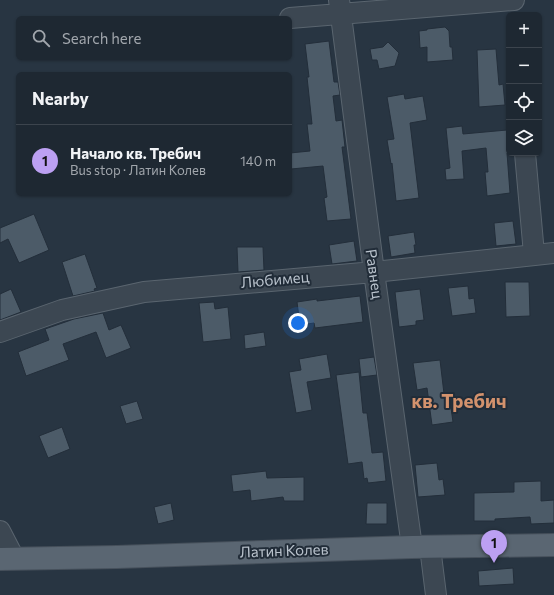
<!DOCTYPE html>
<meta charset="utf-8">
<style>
:root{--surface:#1e2832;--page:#26303a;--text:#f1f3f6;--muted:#a1a6ac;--line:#3c444d;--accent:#bca0f2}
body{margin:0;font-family:Commissioner,sans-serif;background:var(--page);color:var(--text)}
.controls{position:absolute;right:12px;top:12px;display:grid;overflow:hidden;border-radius:6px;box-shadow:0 1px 3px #0004}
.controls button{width:36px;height:36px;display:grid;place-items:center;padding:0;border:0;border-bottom:1px solid var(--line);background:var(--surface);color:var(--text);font:20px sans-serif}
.you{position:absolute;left:298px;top:323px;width:14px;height:14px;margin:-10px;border:3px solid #fff;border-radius:50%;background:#1a73e8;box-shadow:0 0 0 6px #1a73e833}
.badge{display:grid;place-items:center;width:26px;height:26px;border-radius:50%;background:var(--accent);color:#111;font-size:13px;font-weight:700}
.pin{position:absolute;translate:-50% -33px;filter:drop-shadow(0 1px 2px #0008)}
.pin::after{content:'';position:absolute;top:21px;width:14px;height:12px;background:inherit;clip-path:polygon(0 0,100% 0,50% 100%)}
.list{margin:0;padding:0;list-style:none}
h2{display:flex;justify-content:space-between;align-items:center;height:52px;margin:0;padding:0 16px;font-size:17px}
h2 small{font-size:13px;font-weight:400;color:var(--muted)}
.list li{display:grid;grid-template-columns:26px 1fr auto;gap:12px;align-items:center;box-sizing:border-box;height:72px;padding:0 16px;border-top:1px solid var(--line)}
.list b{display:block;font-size:15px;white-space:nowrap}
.list p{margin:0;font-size:13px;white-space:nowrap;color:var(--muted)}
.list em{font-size:13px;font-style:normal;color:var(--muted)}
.icon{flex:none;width:22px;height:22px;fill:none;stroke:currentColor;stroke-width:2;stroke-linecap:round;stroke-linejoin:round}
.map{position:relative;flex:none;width:554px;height:595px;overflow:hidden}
.search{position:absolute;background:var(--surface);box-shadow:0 1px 3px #0004;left:16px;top:16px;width:276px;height:44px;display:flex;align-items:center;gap:10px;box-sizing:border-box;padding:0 14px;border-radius:6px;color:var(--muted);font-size:15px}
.panel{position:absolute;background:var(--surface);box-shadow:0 1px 3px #0004;left:16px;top:72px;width:276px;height:124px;border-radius:6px}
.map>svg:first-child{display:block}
.building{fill:#4c5b68;stroke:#232e3a}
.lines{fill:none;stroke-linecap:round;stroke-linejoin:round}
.minor-casing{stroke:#5a656f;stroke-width:22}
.major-casing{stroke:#46505b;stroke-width:24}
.minor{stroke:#3c4752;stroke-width:20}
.major{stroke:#5a6672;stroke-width:22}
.labels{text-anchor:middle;stroke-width:4;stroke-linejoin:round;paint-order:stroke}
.street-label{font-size:15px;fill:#b9c2cc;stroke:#212c38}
.district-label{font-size:19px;font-weight:bold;fill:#d3926d;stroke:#212c38}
</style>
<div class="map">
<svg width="554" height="595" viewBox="0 0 554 595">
<rect width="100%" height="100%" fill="#283542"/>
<path class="building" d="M445,27L449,31L450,47H452L453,60L427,62V47L420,48L419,31L427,30V29Z
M329,41L334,82H338L340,95L333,96L336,121L342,120L345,147H342L351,219L327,221L324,198L327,197L323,166L291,169L290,153L310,151L307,124H312L307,77H309L305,44Z
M388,42L399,53L395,66L379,69L377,60H372L370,49L383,47Z
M496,49L499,85L503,84L505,105L479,107L477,50Z
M404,94L405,99L423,96L427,120L410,123L419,198L396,201L392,163L391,164L387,140L394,139L387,97Z
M462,126L463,134L507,130L509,153H507L510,193L487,196L485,172H488L486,148L462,151L464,179L446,180L445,169L450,168L446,128Z
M34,214L49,250L19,263L8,239L0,243V228Z
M513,221L516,244L496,246L494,223Z
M414,232L416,245H414L415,253L391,257L388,236Z
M354,241L357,261L332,264L329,245Z
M237,247H263L264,270L238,272Z
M85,254L97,288L94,289L95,291L73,296L62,262Z
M505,282H529L530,316L506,317Z
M468,286L469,299L474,298L476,313L452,316L448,288Z
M11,289L21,312L0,320V294Z
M420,289L424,320L416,321V325L399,327L395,292Z
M360,296L363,322L315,328L314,323L300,325L297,302L317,299V301Z
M214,302L215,309L228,307L231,339L203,342L199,303Z
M103,313L109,330L121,325L131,348L106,358L96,332L63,344L69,360L26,376L18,352L49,340L45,329L74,319Z
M264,332L266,346L245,349L244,335Z
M327,354L331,378L307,382L312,410L296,413L289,372L301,370L299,359Z
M374,357L377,375L361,377L359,359Z
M440,360L445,402L450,401L453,422L432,425L427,388L417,390L413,363Z
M359,372L363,413H367L372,453L383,452L386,481L368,483L367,478L364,479L362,462L348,464L336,375Z
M137,401L143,419L126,424L120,406Z
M62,427L70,449L48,458L39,436Z
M437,463L439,480L443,479L445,495L418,497L415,465Z
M266,471L267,478L304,477V501H284L283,497L251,501L250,490L233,492L231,475Z
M541,481V501L554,500V523L531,524L530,517L495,519V521H474V493L514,492V482Z
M171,503L174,520L158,524L154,507Z
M367,503H387V524H366Z
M513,568L514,584L479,586L478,571Z"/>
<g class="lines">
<g class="minor-casing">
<path id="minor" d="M339,0L374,272L412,547
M290,18L514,0
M525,153L534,254
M0,332L62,310L144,292L374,272L554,253
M0,531L14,558
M430,547L436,595"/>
</g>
<g class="major-casing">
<path id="major" d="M0,559L117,557L412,547L554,545"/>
</g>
<use href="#minor" class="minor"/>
<use href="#major" class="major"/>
</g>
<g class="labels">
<g class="street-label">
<text transform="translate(374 274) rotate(82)" y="5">Равнец</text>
<text transform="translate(275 280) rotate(-5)" y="5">Любимец</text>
<text transform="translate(284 551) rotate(-2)" y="5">Латин Колев</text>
</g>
<g class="district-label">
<text x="459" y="408">кв. Требич</text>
</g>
</g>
</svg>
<div class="controls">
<button>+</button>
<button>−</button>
<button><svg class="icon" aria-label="locate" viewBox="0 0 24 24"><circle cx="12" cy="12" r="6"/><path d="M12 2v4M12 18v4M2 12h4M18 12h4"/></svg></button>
<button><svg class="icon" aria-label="layers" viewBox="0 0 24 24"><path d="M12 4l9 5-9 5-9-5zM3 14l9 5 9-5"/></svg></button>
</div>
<div class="you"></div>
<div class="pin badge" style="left:494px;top:563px">1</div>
<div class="search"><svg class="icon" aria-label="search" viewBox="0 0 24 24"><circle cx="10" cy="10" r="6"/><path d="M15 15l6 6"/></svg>Search here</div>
<section class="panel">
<h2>Nearby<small></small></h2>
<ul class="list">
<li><span class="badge">1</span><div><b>Начало кв. Требич</b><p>Bus stop · Латин Колев</p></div><em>140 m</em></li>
</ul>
</section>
</div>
